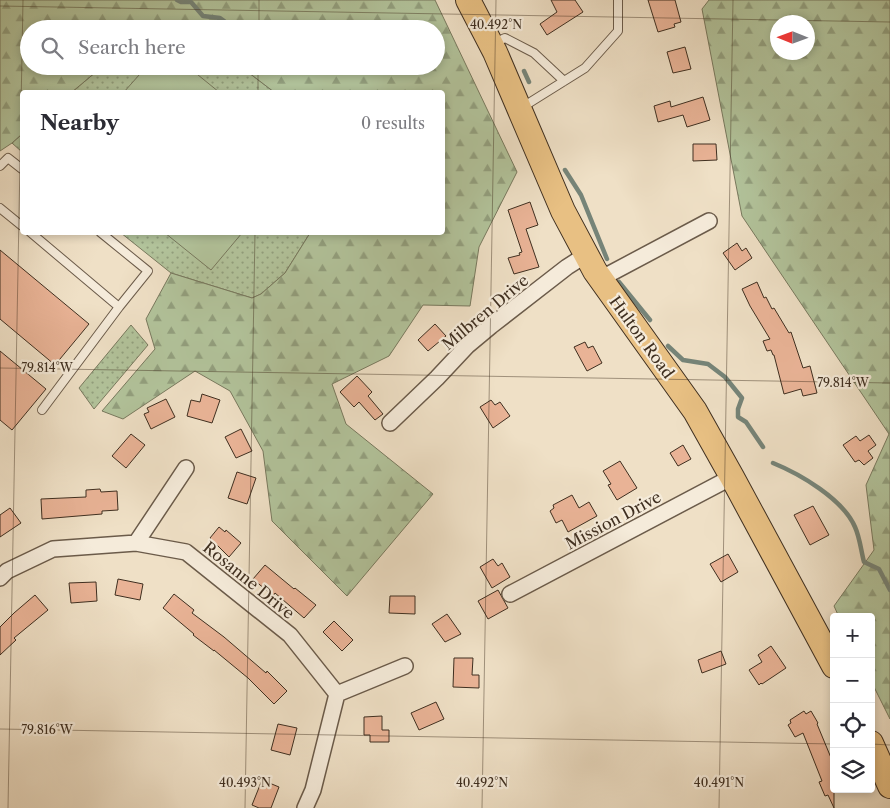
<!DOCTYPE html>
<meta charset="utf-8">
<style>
:root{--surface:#fff;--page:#f7f7f7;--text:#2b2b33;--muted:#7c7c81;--line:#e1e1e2}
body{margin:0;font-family:"Libre Caslon Text",serif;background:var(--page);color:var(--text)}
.controls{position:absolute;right:15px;bottom:15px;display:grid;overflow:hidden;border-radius:5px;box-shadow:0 2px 8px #0003}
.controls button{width:45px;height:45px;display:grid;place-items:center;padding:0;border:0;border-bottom:1px solid var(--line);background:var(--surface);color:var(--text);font:25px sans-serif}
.compass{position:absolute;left:770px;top:15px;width:45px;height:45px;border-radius:50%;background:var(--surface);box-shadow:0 2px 8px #0003;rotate:271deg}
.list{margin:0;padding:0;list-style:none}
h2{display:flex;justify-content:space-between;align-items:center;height:65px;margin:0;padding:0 20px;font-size:21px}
h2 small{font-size:16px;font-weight:400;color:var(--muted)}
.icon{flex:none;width:28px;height:28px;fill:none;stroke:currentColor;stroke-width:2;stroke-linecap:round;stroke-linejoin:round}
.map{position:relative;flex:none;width:890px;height:808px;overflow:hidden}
.search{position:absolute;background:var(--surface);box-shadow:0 2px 8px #0003;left:20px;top:20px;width:425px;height:55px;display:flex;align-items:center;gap:12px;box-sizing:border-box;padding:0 18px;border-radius:28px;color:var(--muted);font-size:19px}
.panel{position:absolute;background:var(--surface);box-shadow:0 2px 8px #0003;left:20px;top:90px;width:425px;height:145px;border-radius:5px}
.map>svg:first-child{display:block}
.green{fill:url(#green-dots);stroke:#78795e}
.forest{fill:url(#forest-firs);stroke:#78795e;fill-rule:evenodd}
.pitch{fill:#b2c39b;stroke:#78795e}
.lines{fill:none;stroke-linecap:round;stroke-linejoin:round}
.stream{stroke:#768478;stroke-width:4.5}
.building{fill:#e9b396;stroke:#3f2f20}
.lane-casing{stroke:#6b5b4a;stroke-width:10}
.street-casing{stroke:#6b5b4a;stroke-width:18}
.primary-casing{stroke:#3f2f20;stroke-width:26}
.lane{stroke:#f5ebda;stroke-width:8}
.street{stroke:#f5ebda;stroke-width:15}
.primary{stroke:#e8c083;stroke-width:24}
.ticks{fill:none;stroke:#3f2f20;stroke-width:1;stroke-opacity:0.45}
.labels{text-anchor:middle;stroke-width:4.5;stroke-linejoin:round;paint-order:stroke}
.street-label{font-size:16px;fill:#3f2f20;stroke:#f5ebda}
.ticks-label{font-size:12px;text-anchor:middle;fill:#3f2f20;stroke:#f5ebda;stroke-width:4.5;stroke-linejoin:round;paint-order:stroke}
</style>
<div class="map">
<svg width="890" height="808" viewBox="0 0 890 808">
<defs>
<pattern id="green-dots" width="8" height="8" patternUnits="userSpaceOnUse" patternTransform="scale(1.25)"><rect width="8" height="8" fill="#b2c39b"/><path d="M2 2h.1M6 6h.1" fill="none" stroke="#929f7e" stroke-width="1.8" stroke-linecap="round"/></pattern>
<pattern id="forest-firs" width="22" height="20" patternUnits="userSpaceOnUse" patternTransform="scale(1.25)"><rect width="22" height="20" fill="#b2c39b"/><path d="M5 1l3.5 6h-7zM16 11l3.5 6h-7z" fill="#929f7e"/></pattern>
</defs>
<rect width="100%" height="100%" fill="#efe0c6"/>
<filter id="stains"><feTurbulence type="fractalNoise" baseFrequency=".004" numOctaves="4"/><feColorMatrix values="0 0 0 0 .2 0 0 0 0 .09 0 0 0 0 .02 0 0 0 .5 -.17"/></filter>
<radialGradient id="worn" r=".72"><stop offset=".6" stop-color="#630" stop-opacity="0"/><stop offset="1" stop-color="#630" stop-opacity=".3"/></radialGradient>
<path class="green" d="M103,66H240L274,92H72Z
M22,134V152L12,143Z
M121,233H310L285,273L261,294L252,298L171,273Z
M131,325L148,345L94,409L79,388Z"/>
<path class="forest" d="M0,0H435L517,172L479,247L470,306L423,305L389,356L332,384L346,424L433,494L347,596L272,521L263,451L230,391L195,371L123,419L102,411L155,349L146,319L171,273L252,298L261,294L285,273L310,233L442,232V92H274L240,66H436V29H29V66H103L72,92H22V134L12,143L0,151Z
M709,0H890V719L871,681V617H839L834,606L874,550L866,485L889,434L742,216L702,9ZM778,22H808V52H778Z"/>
<path class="pitch" d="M147,66H187L219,92H124Z
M165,233H242L211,270Z"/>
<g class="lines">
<path class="stream" d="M177,0L181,2H191L203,16L220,18L235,29
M524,71L529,82
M565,170L581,195L607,259
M619,282L650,320
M668,346L683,360L708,364L725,377L742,398L738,409V417L746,422L763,447
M773,463C800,474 843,499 855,527C860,538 861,551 864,562L879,569L890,590"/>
</g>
<path class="building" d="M551,0H575L583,12L547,35L540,24L557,12Z
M648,0H675L681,22L674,24L675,27L658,32Z
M685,47L691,69L673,73L667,52Z
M703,97L710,120L687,127L683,115L658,122L654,106L670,101L671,107Z
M693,144H716L717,160L693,161Z
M530,202L538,225L526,229L539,267L514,274L508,258L520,255L519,253L522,252L508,210Z
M737,243L742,251L746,248L752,258L735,270L723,253Z
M0,250L89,324L55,365L0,319Z
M757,282L764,298L766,297L772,309L774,308L789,333L791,332L803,368L810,366L817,393L803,396L801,389L784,394L774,355H773L771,350L767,351L763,341L770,339L750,306L742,289Z
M435,324L446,336L428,351L418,340Z
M585,342L588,348L593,346L602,363L587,371L574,347Z
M0,351L46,389L12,430L0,420Z
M357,376L372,392L368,396L383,414L375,420L359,402L354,407L340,392Z
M202,394L220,400L212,423L187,416L191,400L200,402Z
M166,399L175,417L151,429L144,414L149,412L147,408Z
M491,400L495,405L500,402L510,416L493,428L480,407Z
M241,429L252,451L236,458L225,437Z
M131,434L145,445L126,468L112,456Z
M869,435L876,445L868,451L873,458L864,465L859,460L855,462L843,445L856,436L860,441Z
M683,445L691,459L678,466L670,453Z
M620,461L637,488L617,500L608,485L611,484L603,471Z
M237,472L256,478L247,504L228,498Z
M100,489L101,492L117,491L118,510L102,511V514L42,519L41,499L86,497V490Z
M572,495L579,508L589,502L597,516L568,532L562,520L556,523L550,511L554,508L553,505Z
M813,506L829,535L810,545L794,515Z
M10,508L21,523L0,537V515Z
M219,527L225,532L226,530L241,543L229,557L210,538Z
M728,554L738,572L721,582L710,564Z
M493,559L498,566L502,563L510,577L492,588L480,567Z
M265,565L294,589L295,588L316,605L304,618L275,593L273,596L253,579Z
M118,579L143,584L140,600L115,595Z
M96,582L97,601L71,603L69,583Z
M498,590L508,608L488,619L478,601Z
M174,594L194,610L192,613L224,637L266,673L267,671L287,691L274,704L248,678L214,650V651L193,635L194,634L163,608Z
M35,595L48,610L14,638L16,640L0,655V627L14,613Z
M390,596H415V614L389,613Z
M447,614L461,634L445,642L432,624Z
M334,621L353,640L342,651L323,632Z
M771,646L786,668L762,684L761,683L759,685L749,670L762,662L758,655Z
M721,651L726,664L702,673L698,660Z
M454,658H473L472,675H479V688L453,687Z
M436,702L444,719L419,730L411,713Z
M804,711L806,714L811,711L818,723L817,724L834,765V808L828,795L825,796L819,782L822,781L803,733L795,737L788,725L791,723L790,720Z
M382,716V730H389V742H370V735H364V717Z
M278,724L297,728L290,755L271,750Z
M262,780L279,787L271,808H259L252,805Z"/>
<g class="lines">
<g class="lane-casing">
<path id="lane" d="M494,43L505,38L534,53L564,81
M521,108L585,68L618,31V0
M0,166L8,158L22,169
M0,208L22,226
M30,232L119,307L148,271L100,232
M42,410L119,307"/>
</g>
<g class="street-casing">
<path id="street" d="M600,279L709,221
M390,423L437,378L467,346L491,326L567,267L586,255
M136,543L186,468
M0,578L7,571L53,549L136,543L186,552L290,635L337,694L313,790L305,808
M510,594L732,477
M337,694L405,666"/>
</g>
<g class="primary-casing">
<path id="primary" d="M468,0L495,52L563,211L595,271L695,411L732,477L834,666
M871,743L890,786"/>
</g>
<use href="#lane" class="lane"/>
<use href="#street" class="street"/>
<use href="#primary" class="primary"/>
</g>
<path class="ticks" d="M0,6L890,22M259,29V0M258,92V66M0,368L890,383M0,729L834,744M871,744L890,745M8,808L23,0M245,808L255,232M482,808L496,0M719,808L733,0"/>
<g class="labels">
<g class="street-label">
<text transform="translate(485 312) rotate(-40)" y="6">Milbren Drive</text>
<text transform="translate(642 337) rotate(54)" y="6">Hulton Road</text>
<text transform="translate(613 520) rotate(-28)" y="6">Mission Drive</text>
<text transform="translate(249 580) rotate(39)" y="6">Rosanne Drive</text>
</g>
</g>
<g class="ticks-label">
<text x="496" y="29">40.492°N</text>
<text x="47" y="372">79.814°W</text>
<text x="843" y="387">79.814°W</text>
<text x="47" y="734">79.816°W</text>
<text x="245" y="787">40.493°N</text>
<text x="482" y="787">40.492°N</text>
<text x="719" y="787">40.491°N</text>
</g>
<rect width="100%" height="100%" filter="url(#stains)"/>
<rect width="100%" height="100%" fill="url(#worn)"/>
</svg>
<div class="controls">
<button>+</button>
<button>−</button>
<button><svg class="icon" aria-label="locate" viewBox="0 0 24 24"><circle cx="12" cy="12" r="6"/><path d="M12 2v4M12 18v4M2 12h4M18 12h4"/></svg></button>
<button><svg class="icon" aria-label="layers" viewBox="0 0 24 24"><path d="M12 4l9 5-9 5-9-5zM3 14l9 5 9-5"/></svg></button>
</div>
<svg class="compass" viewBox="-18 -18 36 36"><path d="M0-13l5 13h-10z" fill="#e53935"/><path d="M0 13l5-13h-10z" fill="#7c7c81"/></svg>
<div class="search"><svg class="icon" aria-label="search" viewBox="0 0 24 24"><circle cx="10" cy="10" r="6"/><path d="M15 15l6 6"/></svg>Search here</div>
<section class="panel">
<h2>Nearby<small>0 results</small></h2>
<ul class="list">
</ul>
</section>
</div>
